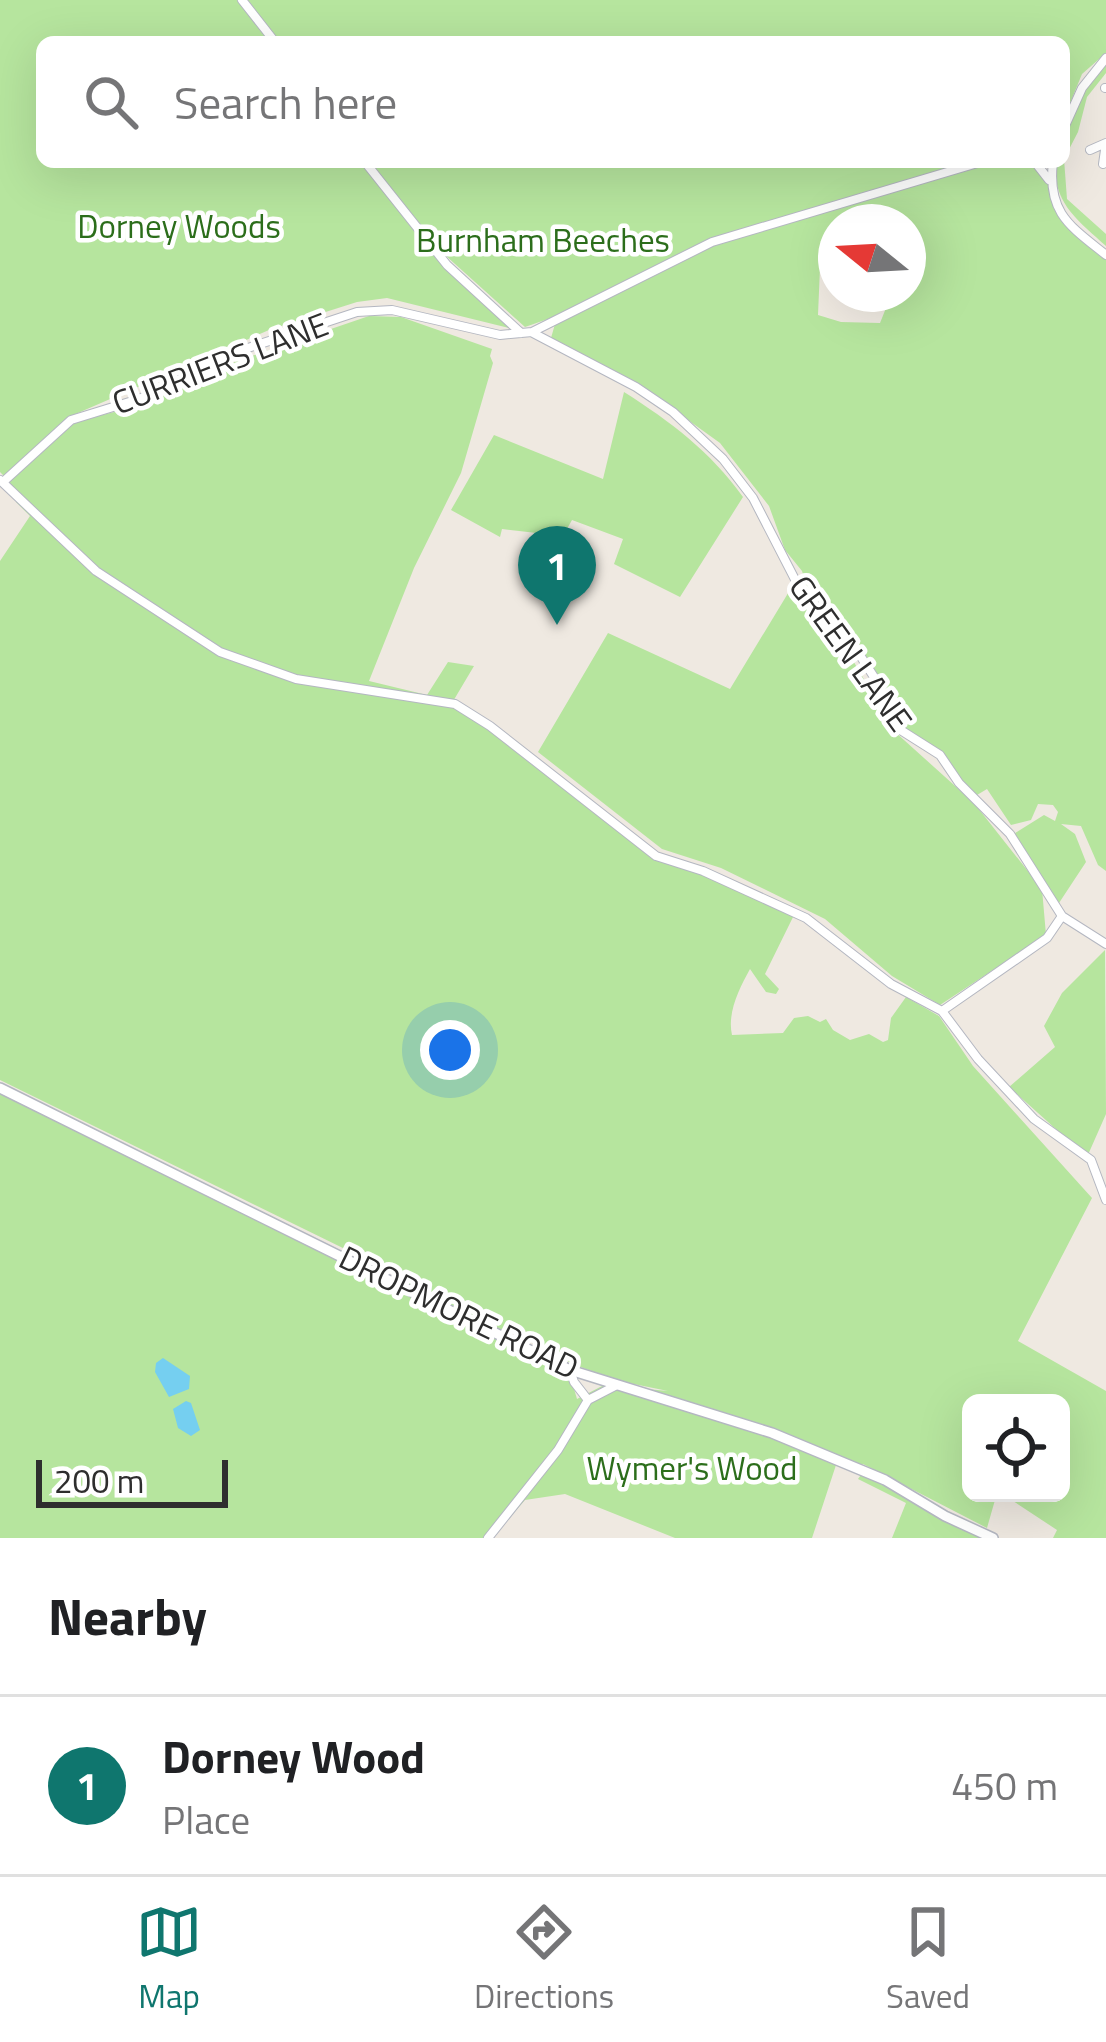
<!DOCTYPE html>
<style>
:root{--surface:#fff;--page:#f2f2f2;--text:#202124;--muted:#757577;--line:#e0e0e0;--accent:#0f766e}
body{margin:0;font-family:"Titillium Web",sans-serif;background:var(--page);color:var(--text)}
.controls{position:absolute;right:36px;bottom:36px;display:grid;overflow:hidden;border-radius:18px;box-shadow:0 12px 48px #0002}
.controls button{width:108px;height:108px;display:grid;place-items:center;padding:0;border:0;border-bottom:3px solid var(--line);background:var(--surface);color:var(--text);font:60px sans-serif}
.compass{position:absolute;left:818px;top:204px;width:108px;height:108px;border-radius:50%;background:var(--surface);box-shadow:0 12px 48px #0002;rotate:288deg}
.scale{position:absolute;left:36px;bottom:30px;width:192px;box-sizing:border-box;padding-left:12px;border:6px solid #2e2e2e;border-top:0;font-size:33px;line-height:42px;white-space:nowrap;color:#2e2e2e;-webkit-text-stroke:9px #fff;paint-order:stroke}
.you{position:absolute;left:450px;top:1050px;width:42px;height:42px;margin:-30px;border:9px solid #fff;border-radius:50%;background:#1a73e8;box-shadow:0 0 0 18px #1a73e833}
.badge{display:grid;place-items:center;width:78px;height:78px;border-radius:50%;background:var(--accent);color:#fff;font-size:39px;font-weight:700}
.pin{position:absolute;translate:-50% -99px;filter:drop-shadow(0 3px 6px #0008)}
.pin::after{content:'';position:absolute;top:63px;width:42px;height:36px;background:inherit;clip-path:polygon(0 0,100% 0,50% 100%)}
.list{margin:0;padding:0;list-style:none}
h2{display:flex;justify-content:space-between;align-items:center;height:156px;margin:0;padding:0 48px;font-size:51px}
h2 small{font-size:39px;font-weight:400;color:var(--muted)}
.list li{display:grid;grid-template-columns:78px 1fr auto;gap:36px;align-items:center;box-sizing:border-box;height:180px;padding:0 48px;border-top:3px solid var(--line)}
.list b{display:block;font-size:45px;white-space:nowrap}
.list p{margin:0;font-size:39px;white-space:nowrap;color:var(--muted)}
.list em{font-size:39px;font-style:normal;color:var(--muted)}
.icon{flex:none;width:66px;height:66px;fill:none;stroke:currentColor;stroke-width:2;stroke-linecap:round;stroke-linejoin:round}
.map{position:relative;flex:none;width:1106px;height:1538px;overflow:hidden}
.search{position:absolute;background:var(--surface);box-shadow:0 12px 48px #0002;left:36px;right:36px;top:36px;height:132px;display:flex;align-items:center;gap:30px;box-sizing:border-box;padding:0 42px;border-radius:18px;color:var(--muted);font-size:45px}
.sheet{height:336px;background:var(--surface)}
nav{display:flex;justify-content:space-around;align-items:center;box-sizing:border-box;height:168px;border-top:3px solid var(--line);background:var(--surface);font-size:33px;color:var(--muted)}
nav a{display:grid;justify-items:center;gap:6px}
nav .on{color:var(--accent)}
.map>svg:first-child{display:block}
.green{fill:#b6e59e;fill-rule:evenodd}
.water{fill:#75cff0}
.lines{fill:none;stroke-linecap:round;stroke-linejoin:round}
.minor-casing{stroke:#b4b7c1;stroke-width:10}
.tertiary-casing{stroke:#b4b7c1;stroke-width:12}
.minor{stroke:#fff;stroke-width:8}
.tertiary{stroke:#fff;stroke-width:9}
.labels{text-anchor:middle;stroke-width:9;stroke-linejoin:round;paint-order:stroke}
.park-label{font-size:33px;fill:#2c6e1b;stroke:#fff}
.street-label{font-size:33px;fill:#2e2e2e;stroke:#fff}
</style>
<div class="map">
<svg width="1106" height="1538" viewBox="0 0 1106 1538">
<rect width="100%" height="100%" fill="#efe9e1"/>
<path class="green" d="M0,0H238L269,42H42V162H363L437,256L510,324L509,328L387,298L357,302L269,330L71,416L5,477L0,472Z
M245,0H1106V53L1082,74L1064,118V42H280Z
M1106,63V73L1087,97L1078,132L1064,159L1067,199L1106,234V246C1078,220 1052,203 1056,162H1064C1064,119 1079,95 1106,63Z
M368,162H973L706,242L568,312L525,327L435,246Z
M990,162H1033L1048,181L1060,218L1106,254V871L1098,865L1081,826L1061,824L1075,834L1086,862L1059,903L1012,835L1044,815L1055,821L1058,812L1053,805L1038,804L1031,820L1011,825L987,789L977,795L898,721L846,628L808,591L802,571L785,550L769,506L720,443L638,384L551,338L555,324L718,243ZM836,222H908V294H884L888,303L880,323L841,322L818,315L821,244L836,239Z
M369,316L401,317L492,349L490,356L493,363L461,473L414,568L369,681L427,695L448,662L474,666L452,703L490,726L656,856L703,871L795,913L765,974L779,989L776,994L766,992L750,969C739,989 727,1013 732,1035L783,1033L794,1018L808,1016L820,1022L826,1019L833,1030L850,1040L869,1034L883,1042L888,1040L891,1018L906,997L939,1016L973,1066L1092,1198L1018,1341L1106,1391V1538H1053L1057,1530L1001,1493H1061V1403H971V1493H997L987,1528L863,1464L850,1470L836,1465L812,1538H675L565,1494L525,1500L492,1538H0V1093L569,1372L577,1399L604,1385L668,1391L619,1381L575,1365L506,1328L504,1332L392,1280L396,1274L0,1080V561L30,516L16,502L19,493L6,480L25,468L73,422L139,406L237,361Z
M624,392C671,422 710,451 743,497L680,597L614,564L623,539L572,520L563,536L502,529L500,537L451,510L494,435L603,479Z
M793,585L837,633L894,731L974,803L1042,889L1046,935L940,1005L892,976L825,919L721,868L662,849L538,752L608,633L730,689Z
M1105,950L1106,1114L1087,1157L1009,1087L1055,1047L1044,1026L1062,993Z
M863,1472L986,1538H892L906,1503L858,1479Z"/>
<path class="water" d="M163,1358L190,1376L189,1389L169,1397L155,1372L156,1363Z
M186,1401L191,1403L200,1430L191,1436L178,1428L173,1409Z"/>
<g class="lines">
<g class="minor-casing">
<path id="minor" d="M242,0L275,42
M1105,88H1106
M1064,128L1082,88L1106,58
M1090,150L1106,143L1103,164
M365,162L447,265L521,333
M1035,162L1049,180
M1053,162C1047,213 1070,226 1106,255
M533,333L636,387L673,412L723,459L753,498L803,595L843,629L874,677L899,729L940,755L959,783L1010,834L1062,916L1106,944
M0,480L96,571L220,652L296,679L455,704L490,726L656,856L703,871L806,918L891,984L942,1011L978,1059L1034,1119L1091,1160L1106,1200
M3,482L71,420L139,399L248,348L357,312L392,310L500,335L532,332L712,242L981,162
M942,1011L1047,938L1062,916
M588,1400L617,1385
M488,1538L558,1450L588,1400L574,1382L570,1370"/>
</g>
<g class="tertiary-casing">
<path id="tertiary" d="M0,1088L570,1370L772,1433L885,1480L945,1516L993,1538"/>
</g>
<use href="#minor" class="minor"/>
<use href="#tertiary" class="tertiary"/>
</g>
<g class="labels">
<g class="park-label">
<text x="179" y="238">Dorney Woods</text>
<text x="543" y="252">Burnham Beeches</text>
<text x="692" y="1480">Wymer's Wood</text>
</g>
<g class="street-label">
<text transform="translate(220 363) rotate(-21)" y="12">CURRIERS LANE</text>
<text transform="translate(851 653) rotate(54)" y="12">GREEN LANE</text>
<text transform="translate(459 1312) rotate(26)" y="12">DROPMORE ROAD</text>
</g>
</g>
</svg>
<div class="controls">
<button><svg class="icon" aria-label="locate" viewBox="0 0 24 24"><circle cx="12" cy="12" r="6"/><path d="M12 2v4M12 18v4M2 12h4M18 12h4"/></svg></button>
</div>
<svg class="compass" viewBox="-18 -18 36 36"><path d="M0-13l5 13h-10z" fill="#e53935"/><path d="M0 13l5-13h-10z" fill="#757577"/></svg>
<div class="scale">200 m</div>
<div class="you"></div>
<div class="pin badge" style="left:557px;top:625px">1</div>
<div class="search"><svg class="icon" aria-label="search" viewBox="0 0 24 24"><circle cx="10" cy="10" r="6"/><path d="M15 15l6 6"/></svg>Search here</div>
</div>
<section class="sheet">
<h2>Nearby<small></small></h2>
<ul class="list">
<li><span class="badge">1</span><div><b>Dorney Wood</b><p>Place</p></div><em>450 m</em></li>
</ul>
</section>
<nav>
<a class="on"><svg class="icon" aria-label="map" viewBox="0 0 24 24"><path d="M3 6l6-2 6 2 6-2v14l-6 2-6-2-6 2zM9 4v14M15 6v14"/></svg>Map</a>
<a><svg class="icon" aria-label="directions" viewBox="0 0 24 24"><path d="M12 3l9 9-9 9-9-9zM9 14v-3h6M13 9l2 2-2 2"/></svg>Directions</a>
<a><svg class="icon" aria-label="saved" viewBox="0 0 24 24"><path d="M7 4h10v16l-5-4-5 4z"/></svg>Saved</a>
</nav>
